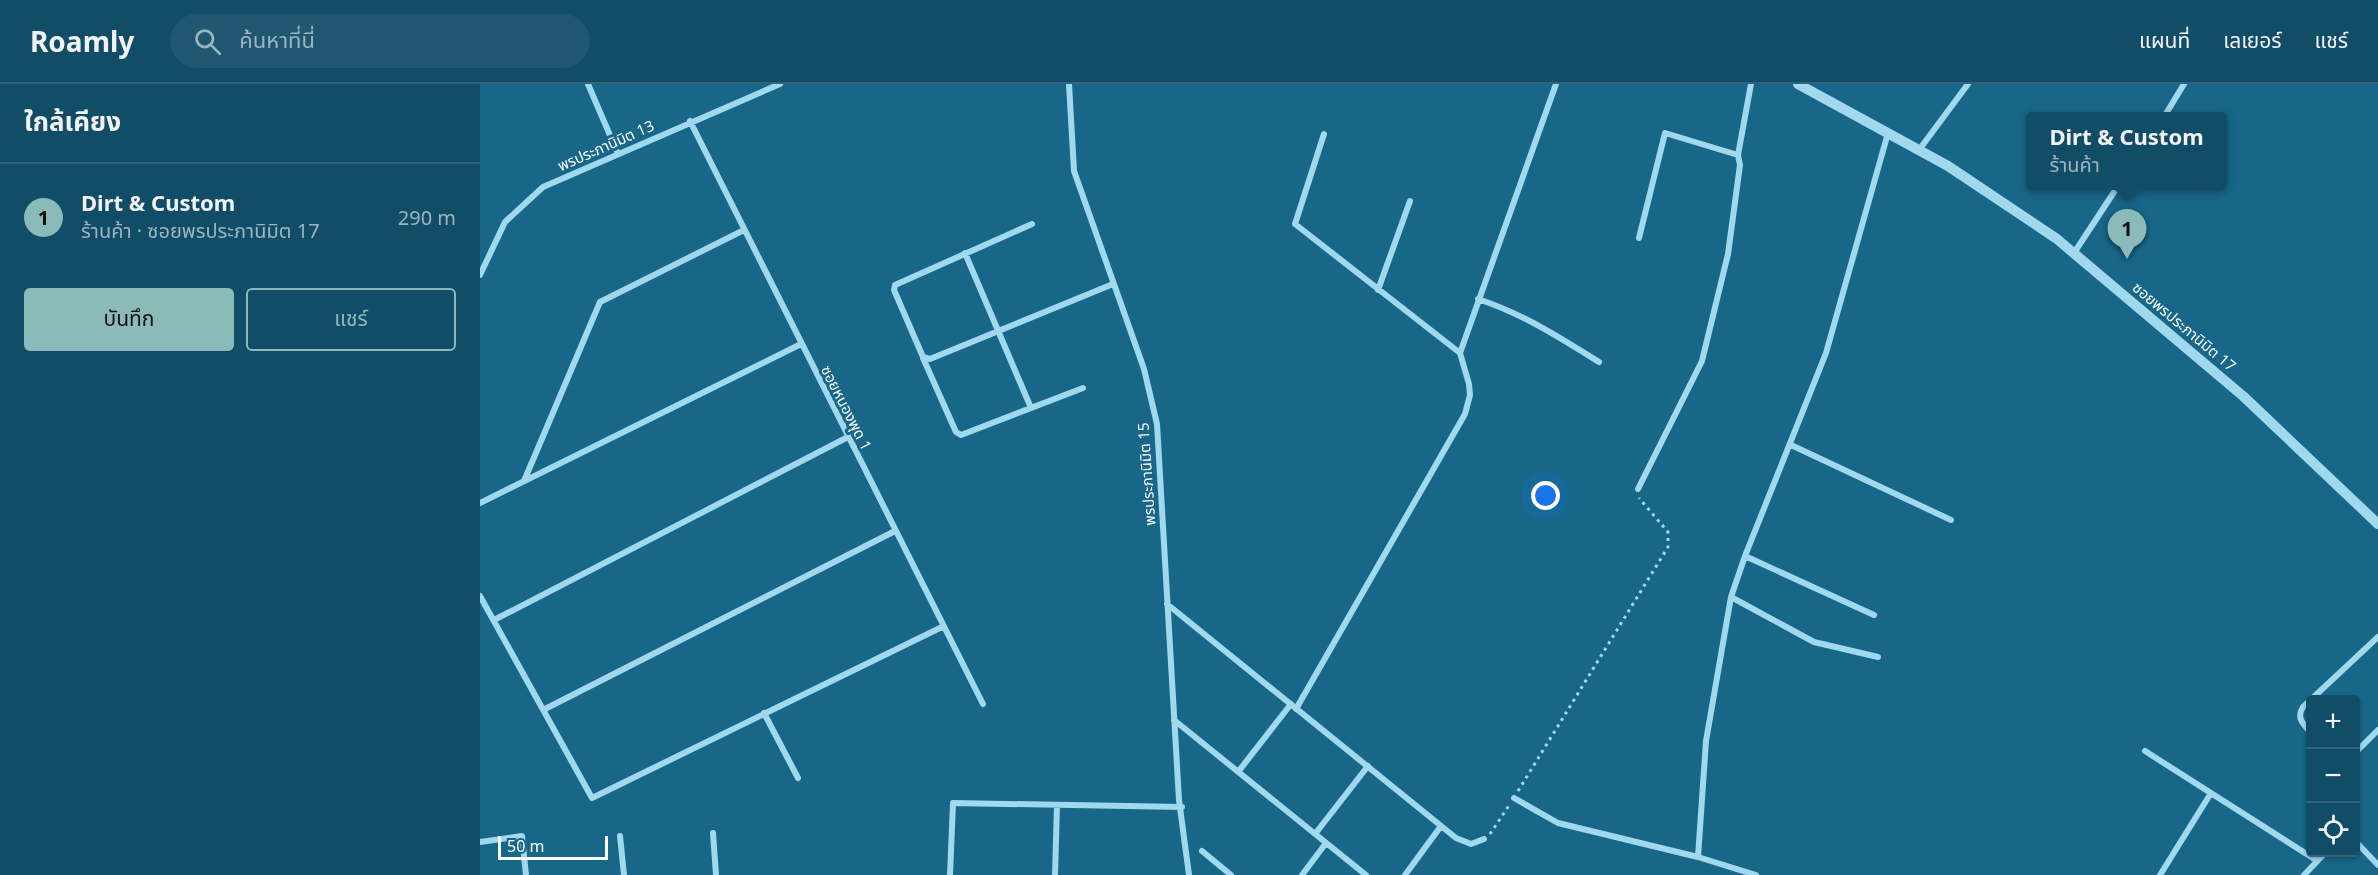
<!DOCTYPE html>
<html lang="th">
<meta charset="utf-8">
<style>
:root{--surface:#124d67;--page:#1f5770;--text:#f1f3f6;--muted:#9cb4c0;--line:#31647b;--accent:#8bbbb9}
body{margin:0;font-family:"Noto Sans","Noto Sans Thai",sans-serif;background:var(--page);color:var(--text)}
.controls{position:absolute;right:18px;bottom:18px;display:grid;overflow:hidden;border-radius:6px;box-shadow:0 2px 4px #0004}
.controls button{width:54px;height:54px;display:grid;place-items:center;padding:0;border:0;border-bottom:2px solid var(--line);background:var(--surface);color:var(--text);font:30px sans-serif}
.scale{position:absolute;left:18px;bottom:15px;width:110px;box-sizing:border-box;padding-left:6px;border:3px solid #fff;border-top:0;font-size:16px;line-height:21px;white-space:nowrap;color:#fff;-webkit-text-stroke:4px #186789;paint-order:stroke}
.you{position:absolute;left:1066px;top:412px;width:21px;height:21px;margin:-15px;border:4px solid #fff;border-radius:50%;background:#1a73e8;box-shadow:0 0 0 9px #1a73e833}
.badge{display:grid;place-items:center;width:39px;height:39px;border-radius:50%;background:var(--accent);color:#111;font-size:20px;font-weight:700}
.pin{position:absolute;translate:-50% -50px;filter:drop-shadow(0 2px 3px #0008)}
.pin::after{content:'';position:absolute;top:32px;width:21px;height:18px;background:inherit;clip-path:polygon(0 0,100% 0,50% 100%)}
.popup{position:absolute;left:1546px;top:28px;width:201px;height:78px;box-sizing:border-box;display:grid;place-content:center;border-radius:6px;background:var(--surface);filter:drop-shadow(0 2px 4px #0005);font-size:20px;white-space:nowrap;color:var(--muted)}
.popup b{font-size:22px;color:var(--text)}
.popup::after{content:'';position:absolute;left:50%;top:100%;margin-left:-12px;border:12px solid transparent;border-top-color:var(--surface)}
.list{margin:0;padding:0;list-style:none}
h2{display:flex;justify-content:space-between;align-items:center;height:78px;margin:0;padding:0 24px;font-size:26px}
h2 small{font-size:20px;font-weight:400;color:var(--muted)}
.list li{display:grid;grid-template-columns:39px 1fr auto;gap:18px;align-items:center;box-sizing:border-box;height:108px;padding:0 24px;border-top:2px solid var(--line)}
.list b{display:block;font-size:22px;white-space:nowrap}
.list p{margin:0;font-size:20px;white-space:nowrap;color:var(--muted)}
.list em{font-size:20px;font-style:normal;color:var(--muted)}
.actions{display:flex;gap:12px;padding:18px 24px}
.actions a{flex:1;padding:14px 0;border:2px solid var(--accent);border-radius:6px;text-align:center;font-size:21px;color:var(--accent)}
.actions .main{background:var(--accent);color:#111}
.icon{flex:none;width:33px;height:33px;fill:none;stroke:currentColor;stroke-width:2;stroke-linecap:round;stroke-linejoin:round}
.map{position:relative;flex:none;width:1898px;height:791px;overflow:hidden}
header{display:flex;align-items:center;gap:36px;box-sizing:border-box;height:84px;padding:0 30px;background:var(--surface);border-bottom:2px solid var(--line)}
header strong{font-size:28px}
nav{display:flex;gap:33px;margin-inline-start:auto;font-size:21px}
.search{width:420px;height:54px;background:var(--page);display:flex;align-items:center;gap:15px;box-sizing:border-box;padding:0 21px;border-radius:33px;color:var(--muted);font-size:22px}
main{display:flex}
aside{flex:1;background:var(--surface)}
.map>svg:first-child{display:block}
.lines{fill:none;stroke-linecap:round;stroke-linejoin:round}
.path{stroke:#a0d8ee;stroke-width:3;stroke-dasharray:3 4.5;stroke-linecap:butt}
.minor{stroke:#a0d8ee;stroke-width:6}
.tertiary{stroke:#a0d8ee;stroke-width:10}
.labels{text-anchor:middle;stroke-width:6;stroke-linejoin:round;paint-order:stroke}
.street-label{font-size:15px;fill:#fff;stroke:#186789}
</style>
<header>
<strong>Roamly</strong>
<div class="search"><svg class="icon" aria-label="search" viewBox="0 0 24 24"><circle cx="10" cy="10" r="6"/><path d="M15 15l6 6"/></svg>ค้นหาที่นี่</div>
<nav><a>แผนที่</a><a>เลเยอร์</a><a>แชร์</a></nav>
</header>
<main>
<aside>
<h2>ใกล้เคียง<small></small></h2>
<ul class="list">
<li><span class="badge">1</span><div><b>Dirt &amp; Custom</b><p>ร้านค้า · ซอยพรประภานิมิต 17</p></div><em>290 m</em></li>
</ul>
<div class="actions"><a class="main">บันทึก</a><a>แชร์</a></div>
</aside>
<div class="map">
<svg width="1898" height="791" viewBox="0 0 1898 791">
<rect width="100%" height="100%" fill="#186789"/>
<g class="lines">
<path class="path" d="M1038,707L1188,463V448L1159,414
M1010,750L1030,720"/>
<path class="minor" d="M108,0L138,70
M589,0L594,87L664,285L677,340L699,716L709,791
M1684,33L1704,0
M210,37L503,620
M1439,66L1488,0
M552,140L415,201L414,206L443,273L450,275L633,200
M1159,154L1185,49L1258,71
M485,169L551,324
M1594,169L1638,102
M0,191L25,138L63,103L300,0
M898,206L930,117
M998,215C1043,230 1079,253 1119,278
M980,269L1076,0
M443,274L476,348L481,351L603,304
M1311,361L1471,436
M44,397L120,218L264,146
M1158,405L1222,277L1248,170L1260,81L1258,71L1271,0
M0,419L321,260
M1265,472L1394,531
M0,512L112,714L462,543
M1251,513L1334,558L1398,573
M687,520L976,754L991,760L1004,755
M14,536L368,353
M816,625L985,330L990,311L989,300L980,269L815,140L844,50
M63,626L415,447
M284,629L318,694
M694,636L886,791
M1830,648C1823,639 1816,634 1823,623L1898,553
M1665,667L1836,776
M1876,668L1898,646
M758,688L811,620
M1034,714L1078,739L1218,773L1276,791
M233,749L236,791
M835,750L888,682
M140,752L144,791
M0,758L42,752L46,791
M1876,758L1898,781
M722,767L751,791
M1218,773L1226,657L1251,513L1265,472L1346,269L1408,49
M470,791L473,719L702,723
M575,791L577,721
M822,791L846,759
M925,791L961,742
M1680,791L1731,709
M1824,791L1846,768"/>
<path class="tertiary" d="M1318,0L1468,82L1577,155L1763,312L1898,440"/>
</g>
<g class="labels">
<g class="street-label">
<text transform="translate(126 62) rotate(-24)" y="5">พรประภานิมิต 13</text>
<text transform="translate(1704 243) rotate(40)" y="5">ซอยพรประภานิมิต 17</text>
<text transform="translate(366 324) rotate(63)" y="5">ซอยหนองพุด 1</text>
<text transform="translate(667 390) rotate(-94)" y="5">พรประภานิมิต 15</text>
</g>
</g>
</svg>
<div class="controls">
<button>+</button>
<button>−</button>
<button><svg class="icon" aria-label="locate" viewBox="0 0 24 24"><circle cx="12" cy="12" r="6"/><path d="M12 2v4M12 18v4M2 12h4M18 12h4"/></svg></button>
</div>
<div class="scale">50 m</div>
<div class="you"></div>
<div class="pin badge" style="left:1647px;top:175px">1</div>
<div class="popup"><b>Dirt &amp; Custom</b>ร้านค้า</div>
</div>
</main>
